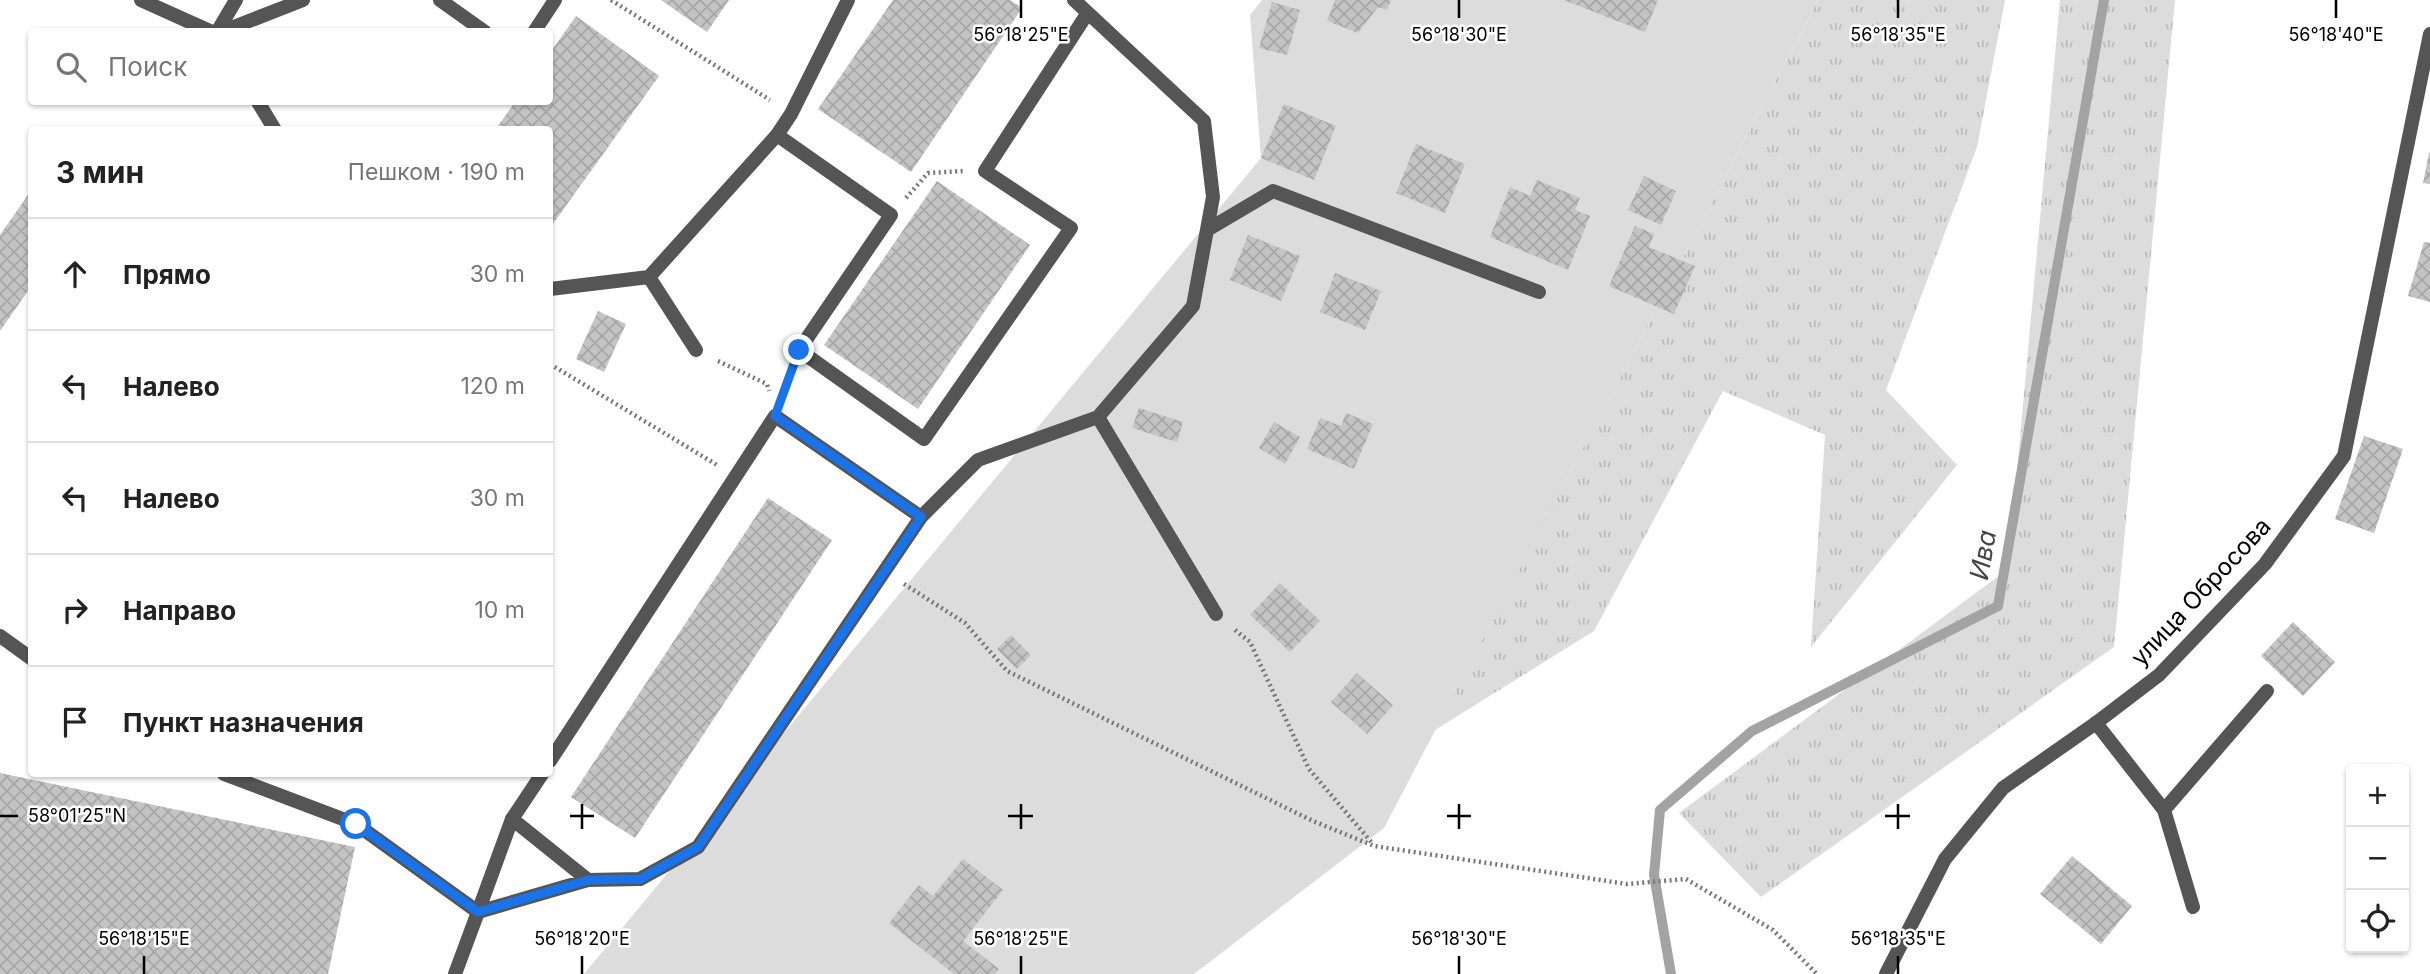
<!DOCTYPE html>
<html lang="ru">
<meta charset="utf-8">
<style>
:root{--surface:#fff;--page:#f6f6f6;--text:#222;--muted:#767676;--line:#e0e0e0}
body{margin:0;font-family:Inter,sans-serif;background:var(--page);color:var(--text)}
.controls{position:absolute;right:21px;bottom:21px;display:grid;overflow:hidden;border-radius:7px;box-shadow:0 2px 5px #0004}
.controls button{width:63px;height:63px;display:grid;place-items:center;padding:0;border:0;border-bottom:2px solid var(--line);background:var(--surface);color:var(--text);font:35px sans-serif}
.stop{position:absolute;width:21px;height:21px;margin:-16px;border:5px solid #1a73e8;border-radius:50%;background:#fff}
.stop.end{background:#1a73e8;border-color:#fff;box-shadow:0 2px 7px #0008}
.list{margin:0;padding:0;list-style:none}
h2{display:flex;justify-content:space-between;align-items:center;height:91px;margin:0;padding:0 28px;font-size:30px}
h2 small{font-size:23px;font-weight:400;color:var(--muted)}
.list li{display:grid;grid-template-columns:46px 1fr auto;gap:21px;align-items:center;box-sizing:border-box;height:112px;padding:0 28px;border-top:2px solid var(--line)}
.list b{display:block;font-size:26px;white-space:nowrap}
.list em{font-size:23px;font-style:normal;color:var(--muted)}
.icon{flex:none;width:38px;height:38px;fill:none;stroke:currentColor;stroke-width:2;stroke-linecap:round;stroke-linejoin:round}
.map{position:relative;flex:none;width:2430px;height:974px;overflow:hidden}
.search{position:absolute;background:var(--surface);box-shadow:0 2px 5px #0004;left:28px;top:28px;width:525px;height:77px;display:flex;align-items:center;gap:18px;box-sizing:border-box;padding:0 24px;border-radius:7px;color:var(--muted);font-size:26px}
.panel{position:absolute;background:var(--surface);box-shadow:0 2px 5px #0004;left:28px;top:126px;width:525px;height:651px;border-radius:7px}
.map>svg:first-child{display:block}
.grass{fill:url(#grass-tufts)}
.green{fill:#dcdcdc}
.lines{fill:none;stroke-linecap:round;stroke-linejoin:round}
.stream{stroke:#a3a3a3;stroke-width:10}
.building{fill:url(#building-cross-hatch)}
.path{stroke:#777;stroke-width:4.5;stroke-dasharray:2 3.5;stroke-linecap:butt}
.lane{stroke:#555;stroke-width:14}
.street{stroke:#555;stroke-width:14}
.route{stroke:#1a73e8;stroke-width:9}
.ticks{fill:none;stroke:#000;stroke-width:2.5}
.labels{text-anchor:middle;stroke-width:5;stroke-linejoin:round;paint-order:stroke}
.street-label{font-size:24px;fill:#000;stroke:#fff}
.water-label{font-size:26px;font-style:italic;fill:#444;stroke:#fff}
.ticks-label{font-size:18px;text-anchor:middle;fill:#000;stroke:#fff;stroke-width:5;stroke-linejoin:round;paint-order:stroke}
</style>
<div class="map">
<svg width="2430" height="974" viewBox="0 0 2430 974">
<defs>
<pattern id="grass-tufts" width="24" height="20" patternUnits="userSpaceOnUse" patternTransform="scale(1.75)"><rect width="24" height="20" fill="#dcdcdc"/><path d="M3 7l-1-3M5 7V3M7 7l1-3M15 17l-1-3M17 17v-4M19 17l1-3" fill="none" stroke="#bbb"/></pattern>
<pattern id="building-cross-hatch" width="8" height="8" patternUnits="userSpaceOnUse" patternTransform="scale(1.75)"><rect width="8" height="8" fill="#c4c4c4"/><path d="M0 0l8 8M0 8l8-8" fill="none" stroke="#a7a7a7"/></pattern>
</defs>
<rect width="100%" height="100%" fill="#fff"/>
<path class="grass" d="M1818,0H2005L1977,147L1886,390L1957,465L1811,647L1825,435L1723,391L1594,631L1435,730Z
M2060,0H2175L2114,647L1761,897L1679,813L2008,569Z"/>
<path class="green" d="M1262,0H1818L1384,828L1194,974H584L1261,158L1250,15Z"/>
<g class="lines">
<path class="stream" d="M1671,974L1654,875L1660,810L1752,731L1998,606L2104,0"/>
</g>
<path class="building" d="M661,0H729L707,32Z
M893,0H1010L1022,8L911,172L818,109Z
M1335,0H1391L1387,10L1378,7L1358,33L1327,21Z
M1564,0H1658L1645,32Z
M1272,2L1300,10L1287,55L1259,48Z
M576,16L659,76L550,228V130H495L515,102H550V53Z
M1284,104L1336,126L1314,180L1261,158Z
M1416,144L1465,164L1445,213L1396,193Z
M2429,153H2430V184L2423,183Z
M1644,176L1676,191L1661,225L1628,210Z
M1537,180L1580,198L1575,210L1590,216L1568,270L1490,237L1510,187L1530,196Z
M937,181L1030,245L918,409L824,345Z
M30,192L32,285L0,331V235Z
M1635,226L1654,234L1649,247L1695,266L1674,314L1609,286Z
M1248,235L1300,256L1281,301L1230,280Z
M2424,242L2430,243V302L2408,296Z
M1335,273L1381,291L1365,330L1320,312Z
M598,311L626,324L604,372L576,359Z
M1139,408L1183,422L1177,442L1132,428Z
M1346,413L1373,424L1354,469L1307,449L1320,418L1341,426Z
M1274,422L1300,437L1285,464L1259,448Z
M2364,436L2403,449L2374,533L2335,519Z
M768,498L832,540L635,838L571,797Z
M1280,583L1320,621L1290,652L1250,615Z
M2293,622L2335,662L2303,696L2261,656Z
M1011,635L1031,655L1017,669L997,649Z
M1357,673L1393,705L1367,734L1331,702Z
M0,773L355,847L328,974H0Z
M2072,856L2132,906L2101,944L2040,894Z
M963,859L1003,890L963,941L999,969L995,974H954L889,923L919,885L933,896Z"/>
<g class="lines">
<path class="path" d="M611,0L770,100
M906,198L928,173L963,171
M718,361L767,384L769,391
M550,364L717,465
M784,392L790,374
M904,584L965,623L1007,671L1313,821L1374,846L1627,884L1686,879L1773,930L1817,974
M1235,630L1250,642L1309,769L1373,844"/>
<path class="lane" d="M141,0L212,32
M440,0L485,32
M848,0L791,114L777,135L891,215L799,350L924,439L1071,228L985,171L1087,14
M217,32L236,0
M221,32L303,0
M534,32L555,0
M258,102L275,130
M1207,230L1273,191L1539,292
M649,277L696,350
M550,289L649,277L777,135
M1098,417L1216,614
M0,636L32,659
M2096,723L2164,810L2193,907
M550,761L775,416L921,517
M224,774L356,824L478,912
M2164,810L2267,691
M512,819L588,880L640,879L698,847L921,517L978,460L1098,417L1193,306L1213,197L1204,121L1074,0
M478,912L512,819L542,774
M478,912L588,880"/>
<path class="street" d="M455,974L478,912
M1886,974L1945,859L2003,788L2096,723L2159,675L2265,564L2344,456L2430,34"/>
</g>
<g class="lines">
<path class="route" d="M356,824L478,912L588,880L640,879L698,847L921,517L775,416L799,350"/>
</g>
<path class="ticks" d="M1021,0V18M1459,0V18M1898,0V18M2336,0V18M582,804V829M1021,804V829M1459,804V829M1898,804V829M0,816H18M570,816H594M1008,816H1033M1447,816H1471M1885,816H1910M144,956V974M582,956V974M1021,956V974M1459,956V974M1898,956V974"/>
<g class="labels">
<g class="street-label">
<text transform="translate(2201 592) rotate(-47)" y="8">улица Обросова</text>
</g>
<g class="water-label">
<text transform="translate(1983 555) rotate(-80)" y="9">Ива</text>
</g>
</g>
<g class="ticks-label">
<text x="1021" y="41">56°18'25"E</text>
<text x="1459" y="41">56°18'30"E</text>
<text x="1898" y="41">56°18'35"E</text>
<text x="2336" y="41">56°18'40"E</text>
<text x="77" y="822">58°01'25"N</text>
<text x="144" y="945">56°18'15"E</text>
<text x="582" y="945">56°18'20"E</text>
<text x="1021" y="945">56°18'25"E</text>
<text x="1459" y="945">56°18'30"E</text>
<text x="1898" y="945">56°18'35"E</text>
</g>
</svg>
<div class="controls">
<button>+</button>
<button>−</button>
<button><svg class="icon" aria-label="locate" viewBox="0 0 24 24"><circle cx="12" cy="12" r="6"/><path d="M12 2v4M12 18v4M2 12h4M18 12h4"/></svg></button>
</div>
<div class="stop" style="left:356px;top:824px"></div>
<div class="stop end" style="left:799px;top:350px"></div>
<div class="search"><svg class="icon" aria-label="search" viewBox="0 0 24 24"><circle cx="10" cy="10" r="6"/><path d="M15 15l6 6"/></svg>Поиск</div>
<section class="panel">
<h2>3 мин<small>Пешком · 190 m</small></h2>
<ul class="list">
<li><svg class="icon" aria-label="ahead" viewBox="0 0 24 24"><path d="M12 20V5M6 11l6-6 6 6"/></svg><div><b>Прямо</b></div><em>30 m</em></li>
<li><svg class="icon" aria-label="left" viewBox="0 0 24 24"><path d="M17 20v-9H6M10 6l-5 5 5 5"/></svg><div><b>Налево</b></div><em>120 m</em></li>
<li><svg class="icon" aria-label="left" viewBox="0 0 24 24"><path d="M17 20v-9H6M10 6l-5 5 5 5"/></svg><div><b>Налево</b></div><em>30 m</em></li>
<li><svg class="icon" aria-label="right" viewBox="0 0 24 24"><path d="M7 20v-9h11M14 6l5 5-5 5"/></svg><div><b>Направо</b></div><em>10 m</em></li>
<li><svg class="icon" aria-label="arrive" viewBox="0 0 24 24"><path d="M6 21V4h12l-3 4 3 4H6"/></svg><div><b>Пункт назначения</b></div></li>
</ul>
</section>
</div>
